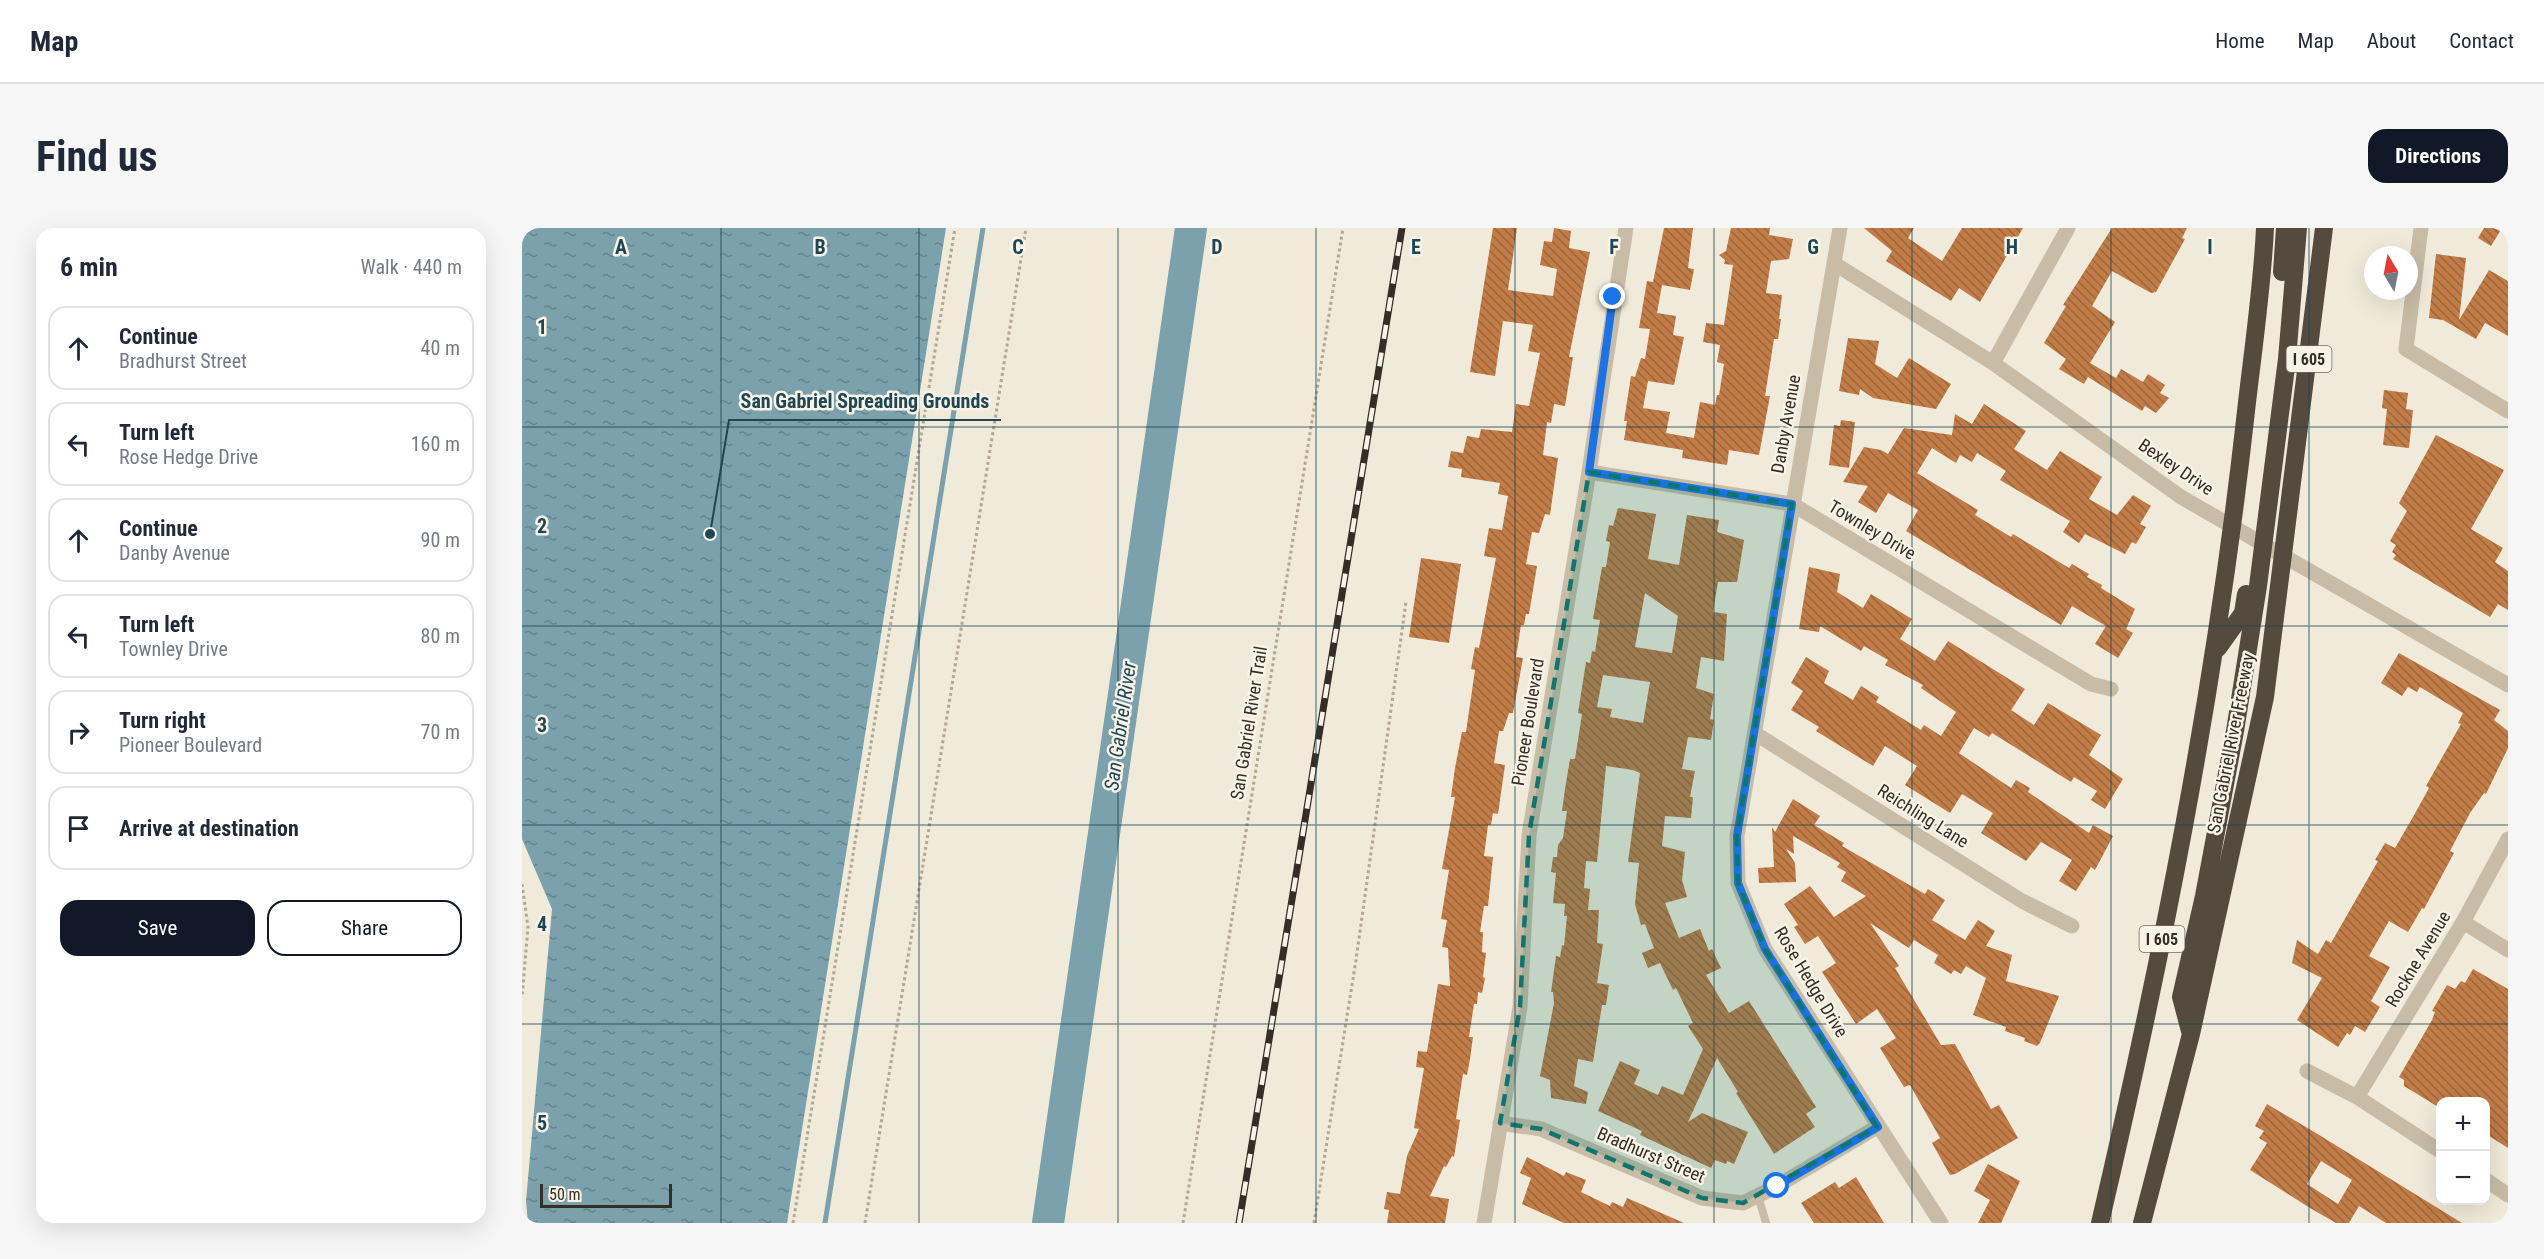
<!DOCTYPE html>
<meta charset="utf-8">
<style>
:root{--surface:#fff;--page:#f6f6f7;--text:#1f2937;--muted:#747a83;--line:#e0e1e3;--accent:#111827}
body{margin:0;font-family:"Roboto Condensed",sans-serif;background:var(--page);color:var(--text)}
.controls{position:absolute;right:18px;bottom:18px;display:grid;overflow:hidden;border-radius:12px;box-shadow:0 6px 24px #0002}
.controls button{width:54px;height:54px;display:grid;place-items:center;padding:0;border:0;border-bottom:2px solid var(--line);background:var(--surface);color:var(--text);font:30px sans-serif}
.compass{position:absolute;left:1842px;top:18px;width:54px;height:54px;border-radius:50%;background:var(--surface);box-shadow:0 6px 24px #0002;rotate:350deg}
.scale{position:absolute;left:18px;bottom:15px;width:132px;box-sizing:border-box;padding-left:6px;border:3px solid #342e27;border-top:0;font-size:16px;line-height:21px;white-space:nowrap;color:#342e27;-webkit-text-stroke:4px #f8f3e6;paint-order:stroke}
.stop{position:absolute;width:18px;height:18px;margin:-14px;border:4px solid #1a73e8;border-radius:50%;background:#fff}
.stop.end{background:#1a73e8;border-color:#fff;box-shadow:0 2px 6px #0008}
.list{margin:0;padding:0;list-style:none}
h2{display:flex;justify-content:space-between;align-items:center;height:78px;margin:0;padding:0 24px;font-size:26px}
h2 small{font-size:20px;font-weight:400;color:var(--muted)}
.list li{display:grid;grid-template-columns:39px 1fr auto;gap:18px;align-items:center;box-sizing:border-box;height:84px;margin:0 12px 12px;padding:0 12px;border:2px solid var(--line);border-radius:18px}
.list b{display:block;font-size:22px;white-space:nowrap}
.list p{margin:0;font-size:20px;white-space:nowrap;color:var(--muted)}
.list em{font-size:20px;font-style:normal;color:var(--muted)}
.actions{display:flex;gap:12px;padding:18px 24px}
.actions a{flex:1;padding:14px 0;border:2px solid var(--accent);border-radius:18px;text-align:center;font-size:21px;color:var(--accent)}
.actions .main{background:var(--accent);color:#fff}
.icon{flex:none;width:33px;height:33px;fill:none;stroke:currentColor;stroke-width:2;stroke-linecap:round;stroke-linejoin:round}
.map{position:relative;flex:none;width:1986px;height:995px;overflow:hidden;border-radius:18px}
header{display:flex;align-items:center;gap:36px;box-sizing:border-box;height:84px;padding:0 30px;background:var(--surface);border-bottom:2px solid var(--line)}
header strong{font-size:28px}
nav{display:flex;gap:33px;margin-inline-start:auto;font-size:21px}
.intro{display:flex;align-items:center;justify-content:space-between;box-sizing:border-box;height:144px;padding:0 36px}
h1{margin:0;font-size:42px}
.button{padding:15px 27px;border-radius:18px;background:var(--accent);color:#fff;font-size:21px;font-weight:700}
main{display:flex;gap:36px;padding:0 36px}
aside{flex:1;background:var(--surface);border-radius:18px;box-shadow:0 6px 24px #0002}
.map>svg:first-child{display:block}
.water{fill:url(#water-ripples)}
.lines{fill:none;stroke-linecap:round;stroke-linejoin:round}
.stream{stroke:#7aa1ac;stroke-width:5}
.river{stroke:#7aa1ac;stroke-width:32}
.building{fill:url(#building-back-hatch);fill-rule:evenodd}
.path{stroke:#b4a691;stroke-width:3;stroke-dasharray:3 3;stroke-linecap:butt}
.lane{stroke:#c8bca6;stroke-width:8}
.street{stroke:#c8bca6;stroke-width:15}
.highway{stroke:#554a3e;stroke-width:18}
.rail-casing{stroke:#342e27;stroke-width:7}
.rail{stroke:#f8f3e6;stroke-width:4.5;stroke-dasharray:14;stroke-linecap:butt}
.route{stroke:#1a73e8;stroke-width:8}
.marked{fill:#0f766e;fill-opacity:0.2;stroke:#0f766e;stroke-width:4.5;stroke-dasharray:12 8;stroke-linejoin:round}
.grid{fill:none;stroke:#1e4654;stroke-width:1.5;stroke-opacity:0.55}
.labels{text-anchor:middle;stroke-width:5;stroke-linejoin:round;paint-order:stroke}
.shield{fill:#f8f3e6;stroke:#6f6960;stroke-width:1.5}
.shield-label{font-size:16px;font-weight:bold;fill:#342e27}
.street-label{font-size:18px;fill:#342e27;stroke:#f8f3e6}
.water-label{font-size:20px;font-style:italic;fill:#1e4654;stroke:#f8f3e6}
.grid-label{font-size:20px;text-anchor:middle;font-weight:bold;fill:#1e4654;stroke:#f8f3e6;stroke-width:5;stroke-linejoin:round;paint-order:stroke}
.leader{fill:none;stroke:#1e4654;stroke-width:2}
.callout-dot{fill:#1e4654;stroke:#f8f3e6;stroke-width:2}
.callout-label{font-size:20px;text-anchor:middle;font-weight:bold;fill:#1e4654;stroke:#f8f3e6;stroke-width:5;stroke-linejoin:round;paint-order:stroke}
</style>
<header>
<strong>Map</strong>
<nav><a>Home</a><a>Map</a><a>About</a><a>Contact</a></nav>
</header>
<div class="intro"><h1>Find us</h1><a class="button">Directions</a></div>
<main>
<aside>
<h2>6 min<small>Walk · 440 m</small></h2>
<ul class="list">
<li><svg class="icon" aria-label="ahead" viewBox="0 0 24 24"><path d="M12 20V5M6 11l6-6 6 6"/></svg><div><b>Continue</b><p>Bradhurst Street</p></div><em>40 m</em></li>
<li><svg class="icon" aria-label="left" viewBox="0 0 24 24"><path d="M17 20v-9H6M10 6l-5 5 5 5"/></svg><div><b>Turn left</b><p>Rose Hedge Drive</p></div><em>160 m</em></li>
<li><svg class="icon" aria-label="ahead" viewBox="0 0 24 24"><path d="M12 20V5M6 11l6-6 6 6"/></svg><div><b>Continue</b><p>Danby Avenue</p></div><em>90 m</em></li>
<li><svg class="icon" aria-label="left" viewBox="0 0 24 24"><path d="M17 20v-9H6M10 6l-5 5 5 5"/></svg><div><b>Turn left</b><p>Townley Drive</p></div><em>80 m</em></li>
<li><svg class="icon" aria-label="right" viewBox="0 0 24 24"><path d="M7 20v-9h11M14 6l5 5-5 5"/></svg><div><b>Turn right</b><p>Pioneer Boulevard</p></div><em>70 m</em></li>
<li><svg class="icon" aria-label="arrive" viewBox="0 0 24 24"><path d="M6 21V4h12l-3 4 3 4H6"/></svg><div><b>Arrive at destination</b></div></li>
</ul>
<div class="actions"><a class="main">Save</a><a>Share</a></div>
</aside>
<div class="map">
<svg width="1986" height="995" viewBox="0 0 1986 995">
<defs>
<pattern id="water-ripples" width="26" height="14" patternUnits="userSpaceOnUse" patternTransform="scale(1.5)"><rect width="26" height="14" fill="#7aa1ac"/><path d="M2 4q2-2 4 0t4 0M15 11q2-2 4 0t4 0" fill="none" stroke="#65848c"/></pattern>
<pattern id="building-back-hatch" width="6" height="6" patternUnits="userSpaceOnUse" patternTransform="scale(1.5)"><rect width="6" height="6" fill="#c17c47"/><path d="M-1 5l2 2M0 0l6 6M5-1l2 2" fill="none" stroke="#9e663b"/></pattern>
</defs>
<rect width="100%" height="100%" fill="#f0eada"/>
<path class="water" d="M0,0H424L265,995H6L4,973L30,681L0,611Z"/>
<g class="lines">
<path class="stream" d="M303,995L461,0"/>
<path class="river" d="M526,995L669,0"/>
</g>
<path class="building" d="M971,0H995L986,62L1031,68L1035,41L1018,37L1022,13L1030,14L1032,0L1049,3L1047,20L1068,24L1047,129H1051L1043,178L1032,176L1029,195L1025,194L1021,227L1036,230L1028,287L1023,286L1017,305L1010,304L1004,336L1015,338L1007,386H1004L1002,397H999L994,429L1001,430L991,485H987L981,503H977L972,535L983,537L976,586L971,585L969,597H966L962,628L971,629L966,678H962L958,704H961L960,724L964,725L961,749L963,750L960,765L956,764L955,776H952L947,809H951L948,831L945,847L941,846L934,891L938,892L932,929L930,928L924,939L922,938L908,968L927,971L923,995H865L867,982L862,981L865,964L878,966L885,928L897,901L892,900L902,840L894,839L896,823L905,824L916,756L928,758L926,720L920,719L925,692L919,691L927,642L920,641L933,569H929L933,540L940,504H944L953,442L949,441L953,419L957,420L974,330L962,328L967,300L980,302L986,268L976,266L978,255L939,249L940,241L926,239L929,223L941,225L945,208L957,210L959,201L990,204L994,176L1007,178L1018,125L1006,123L1011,97L981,93L973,148L948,144Z
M1142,0H1171L1166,40L1172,41L1168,62L1140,57L1135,85L1154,88L1151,107L1162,109L1152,157L1126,153L1121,180L1148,184L1144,205L1172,210L1178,174L1193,177L1195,167H1197L1202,136L1195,134L1198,117L1181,114L1184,95L1202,97L1211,37L1202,36L1203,32L1197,27L1204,23L1209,0H1248L1247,7L1271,11L1267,31L1249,33L1244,65L1260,67L1257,91H1259L1256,111H1252L1243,168H1248L1237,227L1207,222L1205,237L1160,230L1161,222L1102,212L1105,193H1102L1109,148L1113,149L1119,130L1123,131L1128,101L1117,100L1125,53L1131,54Z
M1342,0H1392L1386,10L1420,33L1440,0H1501L1458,74L1437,60L1429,73L1364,33L1370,23Z
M1590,0H1665L1660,10L1663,11L1634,64L1629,65L1590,43L1570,78L1593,94L1568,135L1594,150L1599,141L1621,154L1626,146L1643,157L1638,165L1647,170L1634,185L1623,178L1620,183L1566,149L1562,156L1537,141L1544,131L1522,115L1544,78L1541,77Z
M1962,0H1980L1969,18L1956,10Z
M1914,26L1944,30L1937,92L1967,42L1986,53V108L1963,95L1954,111L1921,92L1907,90Z
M1326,110L1357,113L1353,136L1375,150L1387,130L1429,156L1414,181L1351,170L1338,161L1337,167L1317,163Z
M1862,162L1886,165L1884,181L1891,182L1887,220L1861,217L1865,181L1860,180Z
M1462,176L1504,203L1492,221L1525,242L1538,223L1580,249L1567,271L1595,287L1611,267L1629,278L1618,296L1624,299L1614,316L1610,314L1603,326L1563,306L1557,315L1541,304L1548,293L1478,252L1484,243L1455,225L1450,234L1438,227L1434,235L1410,220L1395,245L1456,282L1453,287L1489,309L1491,306L1547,340L1550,336L1567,346L1565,349L1580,357L1579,360L1613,381L1604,401L1611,405L1596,430L1573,416L1584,398L1550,378L1539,397L1384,303L1396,282L1366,265L1354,285L1336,274L1346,258L1321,254L1342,219L1359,222L1366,226L1382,200L1430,207L1433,186L1450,196Z
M1319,192L1333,194L1327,240L1307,237L1312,197L1318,198Z
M1914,207L1982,242L1949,301L1981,320L1973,334L1986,343V382L1976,376L1968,389L1871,331L1874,327L1870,324L1874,317L1868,313L1885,283L1877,275Z
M1096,280L1134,286L1126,331L1157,337L1165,287L1197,292L1195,304L1222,312L1215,354H1196L1191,384L1205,386L1202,433L1179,429L1174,460L1192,466L1188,491L1192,492L1189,512L1166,509L1160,541L1173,543L1168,569H1171L1169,590L1143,588L1140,618L1163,624L1160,652L1165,669L1143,675L1157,710L1178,701L1187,723L1190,721L1199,740L1184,747L1207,785L1227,773L1294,879L1284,886L1293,899L1252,926L1214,865L1216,864L1195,830L1166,894L1180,885L1226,904L1212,936L1205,933L1204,936L1193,932L1189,940L1118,907L1120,903L1076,883L1098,833L1118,842L1112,856L1136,867L1140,858L1161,867L1181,821L1166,798L1171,795L1154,760L1151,762L1138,735L1126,740L1120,725L1132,720L1123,696L1119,697L1113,676L1117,635L1106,634L1118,545L1111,542L1084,538L1075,634L1064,633L1062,660L1068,661L1066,682H1077L1075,715L1081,716L1075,755L1087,757L1084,777H1080L1071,834L1056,831L1052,858L1066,864L1064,876L1029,870L1028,852L1018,848L1032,775L1031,764H1029L1034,728L1038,729L1040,717L1042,718L1045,688H1042L1043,676L1031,675L1034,645L1029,644L1031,629H1035L1036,617L1041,610L1045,583H1040L1043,561L1048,531H1053L1060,486L1056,485L1064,434L1068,435L1070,423L1073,424L1078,392L1071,391L1080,339H1084L1088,314L1084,313L1087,297L1091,298ZM1123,365L1156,388L1150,425L1113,419ZM1081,447L1128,454L1121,495L1088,489L1090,481L1075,479Z
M899,330L939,336L927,415L887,409Z
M1287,339L1318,346L1315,364L1341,380L1349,366L1390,391L1378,411L1413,433L1426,413L1503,461L1489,482L1512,497L1526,475L1579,507L1567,527L1601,551L1583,581L1569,572L1575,563L1552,549L1549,554L1470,505L1467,509L1452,500L1437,525L1489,560L1494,552L1508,560L1506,564L1567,605L1571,597L1591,608L1573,642L1569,639L1554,663L1537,653L1550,632L1519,614L1504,633L1459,605L1471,585L1440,566L1428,585L1383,557L1395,538L1363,518L1351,538L1294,503L1297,499L1269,482L1281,463L1269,455L1284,429L1307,443L1302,455L1331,472L1339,458L1357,469L1354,474L1399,502L1402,497L1419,508L1434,484L1399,460L1401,457L1363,437L1366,432L1342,418L1339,423L1298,398L1297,404L1277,401Z
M1877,425L1978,482L1972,492L1986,503V520L1964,566L1962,565L1948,585L1928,623L1932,625L1902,681L1900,680L1886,704L1867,693L1847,728L1868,739L1849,773L1858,779L1843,804L1833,798L1828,807L1825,805L1816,819L1775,792L1800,750L1770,735L1775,712L1796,726L1804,712L1809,715L1856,633L1853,632L1863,615L1873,620L1891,589L1907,560L1904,558L1939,496L1936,495L1941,485L1898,459L1895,464L1886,459L1880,468L1859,455Z
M1271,571L1298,588L1292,597L1322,615L1320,618L1403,666L1406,661L1423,672L1410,692L1443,712L1456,692L1473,703L1464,718L1490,727L1484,753L1537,768L1518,815L1515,818L1502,813L1503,810L1483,803L1484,799L1451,787L1464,750L1444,738L1439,746L1432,742L1429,746L1412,735L1416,727L1392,712L1387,720L1348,695L1377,738L1373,740L1419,817L1433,816L1469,881L1477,877L1496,910L1433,946L1428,947L1410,915L1418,910L1388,857L1382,859L1358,820L1374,810L1355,781L1334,796L1300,744L1314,735L1296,708L1283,716L1272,699L1276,697L1262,676L1288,658L1312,689L1344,668L1319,653L1324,644L1315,639L1318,635L1271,608L1272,626L1264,621L1273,635L1274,654L1237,655L1236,640L1252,639L1250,599L1253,604Z
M1951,741L1986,761V920L1964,906V873H1918V880L1882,858V852L1877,849L1910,792L1913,784L1910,783L1925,757L1933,761L1939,753L1943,755Z
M1745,876L1789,902L1940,995H1864L1837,978L1827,995H1814L1788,980L1728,942L1745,915L1737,910L1742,903L1733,898ZM1799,933L1830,952L1816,976L1785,956Z
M1005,929L1042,948L1044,944L1064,952L1059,964L1088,978L1090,974L1101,979L1105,970L1162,995H1042L1000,976L1009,950L998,945Z
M1466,936L1498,953L1479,995H1456L1468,972L1452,963Z
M1334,949L1362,995H1292L1279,975L1313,954L1317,960Z"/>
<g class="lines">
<path class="path" d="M0,656L6,699L0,769
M271,995L433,0
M343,995L504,0
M661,995L821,0
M792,995L834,732L884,374"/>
<path class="lane" d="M1236,967L1244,995"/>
<path class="street" d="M1318,0L1215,608L1216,655L1243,721L1419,995
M1899,0L1884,121L1986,183
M1313,36L1471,135L1659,269L1986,457
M1471,135L1546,0
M1067,244L1270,276L1569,456L1589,461
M1234,506L1500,673L1550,698
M1941,694L1986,722
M1785,843L1835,869L1918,923
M1835,869L1941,694L1986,611
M978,895L1019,901L1180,970L1221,975L1255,958L1355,899
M1964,952L1986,967
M962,995L998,779L1007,607L1067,244L1104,0"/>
<path class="highway" d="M1760,44L1763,0
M1696,420L1721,385L1724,366
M1668,803L1659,769L1682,668L1713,503L1736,358L1765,131L1776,0
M1578,995C1640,730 1693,462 1723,192C1730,128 1740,64 1743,0
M1620,995L1669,806L1743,469L1802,0"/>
<g class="rail-casing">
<path id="rail" d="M717,995L880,0"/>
</g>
<use href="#rail" class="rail"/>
</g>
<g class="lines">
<path class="route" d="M1091,69L1067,244L1270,276L1215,608L1216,655L1243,721L1356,899L1255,958"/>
</g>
<path class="marked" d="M1067,244L1270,276L1215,608L1216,655L1243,721L1355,899L1221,975L1180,970L1019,901L978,895L998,779L1007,607Z"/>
<path class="grid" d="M199,0V995M397,0V995M596,0V995M794,0V995M993,0V995M1192,0V995M1390,0V995M1589,0V995M1787,0V995M0,199H1986M0,398H1986M0,597H1986M0,796H1986"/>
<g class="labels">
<g class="shield">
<rect x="1764.5" y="118" width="45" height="26" rx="4.5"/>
<rect x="1617.5" y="698" width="45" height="26" rx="4.5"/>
</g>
<g class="shield-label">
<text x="1787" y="137">I 605</text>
<text x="1640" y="717">I 605</text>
</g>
<g class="street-label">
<text transform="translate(1264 196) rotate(-80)" y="6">Danby Avenue</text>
<text transform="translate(1654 239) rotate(34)" y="6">Bexley Drive</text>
<text transform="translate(1350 302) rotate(31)" y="6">Townley Drive</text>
<text transform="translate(1006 494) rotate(-81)" y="6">Pioneer Boulevard</text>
<text transform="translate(727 495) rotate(-81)" y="6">San Gabriel River Trail</text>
<text transform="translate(1709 515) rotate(-79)" y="6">San Gabriel River Freeway</text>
<text transform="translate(1401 588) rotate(32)" y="6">Reichling Lane</text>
<text transform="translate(1896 731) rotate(-59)" y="6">Rockne Avenue</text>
<text transform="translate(1289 754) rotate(59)" y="6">Rose Hedge Drive</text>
<text transform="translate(1129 927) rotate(23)" y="6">Bradhurst Street</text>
</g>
<g class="water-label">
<text transform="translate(598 498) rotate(-82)" y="7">San Gabriel River</text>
</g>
</g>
<g class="grid-label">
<text x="99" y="26">A</text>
<text x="298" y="26">B</text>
<text x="496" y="26">C</text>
<text x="695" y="26">D</text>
<text x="894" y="26">E</text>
<text x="1092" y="26">F</text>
<text x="1291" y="26">G</text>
<text x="1490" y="26">H</text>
<text x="1688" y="26">I</text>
<text x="20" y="106">1</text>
<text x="20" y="305">2</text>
<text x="20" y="504">3</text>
<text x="20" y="703">4</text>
<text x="20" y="902">5</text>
</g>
<path class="leader" d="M188 306L207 192H479"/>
<circle class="callout-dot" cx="188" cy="306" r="6"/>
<g class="callout-label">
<text x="343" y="180">San Gabriel Spreading Grounds</text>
</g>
</svg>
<div class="controls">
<button>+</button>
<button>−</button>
</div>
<svg class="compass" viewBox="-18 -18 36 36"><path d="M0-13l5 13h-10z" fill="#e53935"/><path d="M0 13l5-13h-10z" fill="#747a83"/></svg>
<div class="scale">50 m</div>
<div class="stop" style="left:1255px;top:958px"></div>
<div class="stop end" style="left:1091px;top:69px"></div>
</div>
</main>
